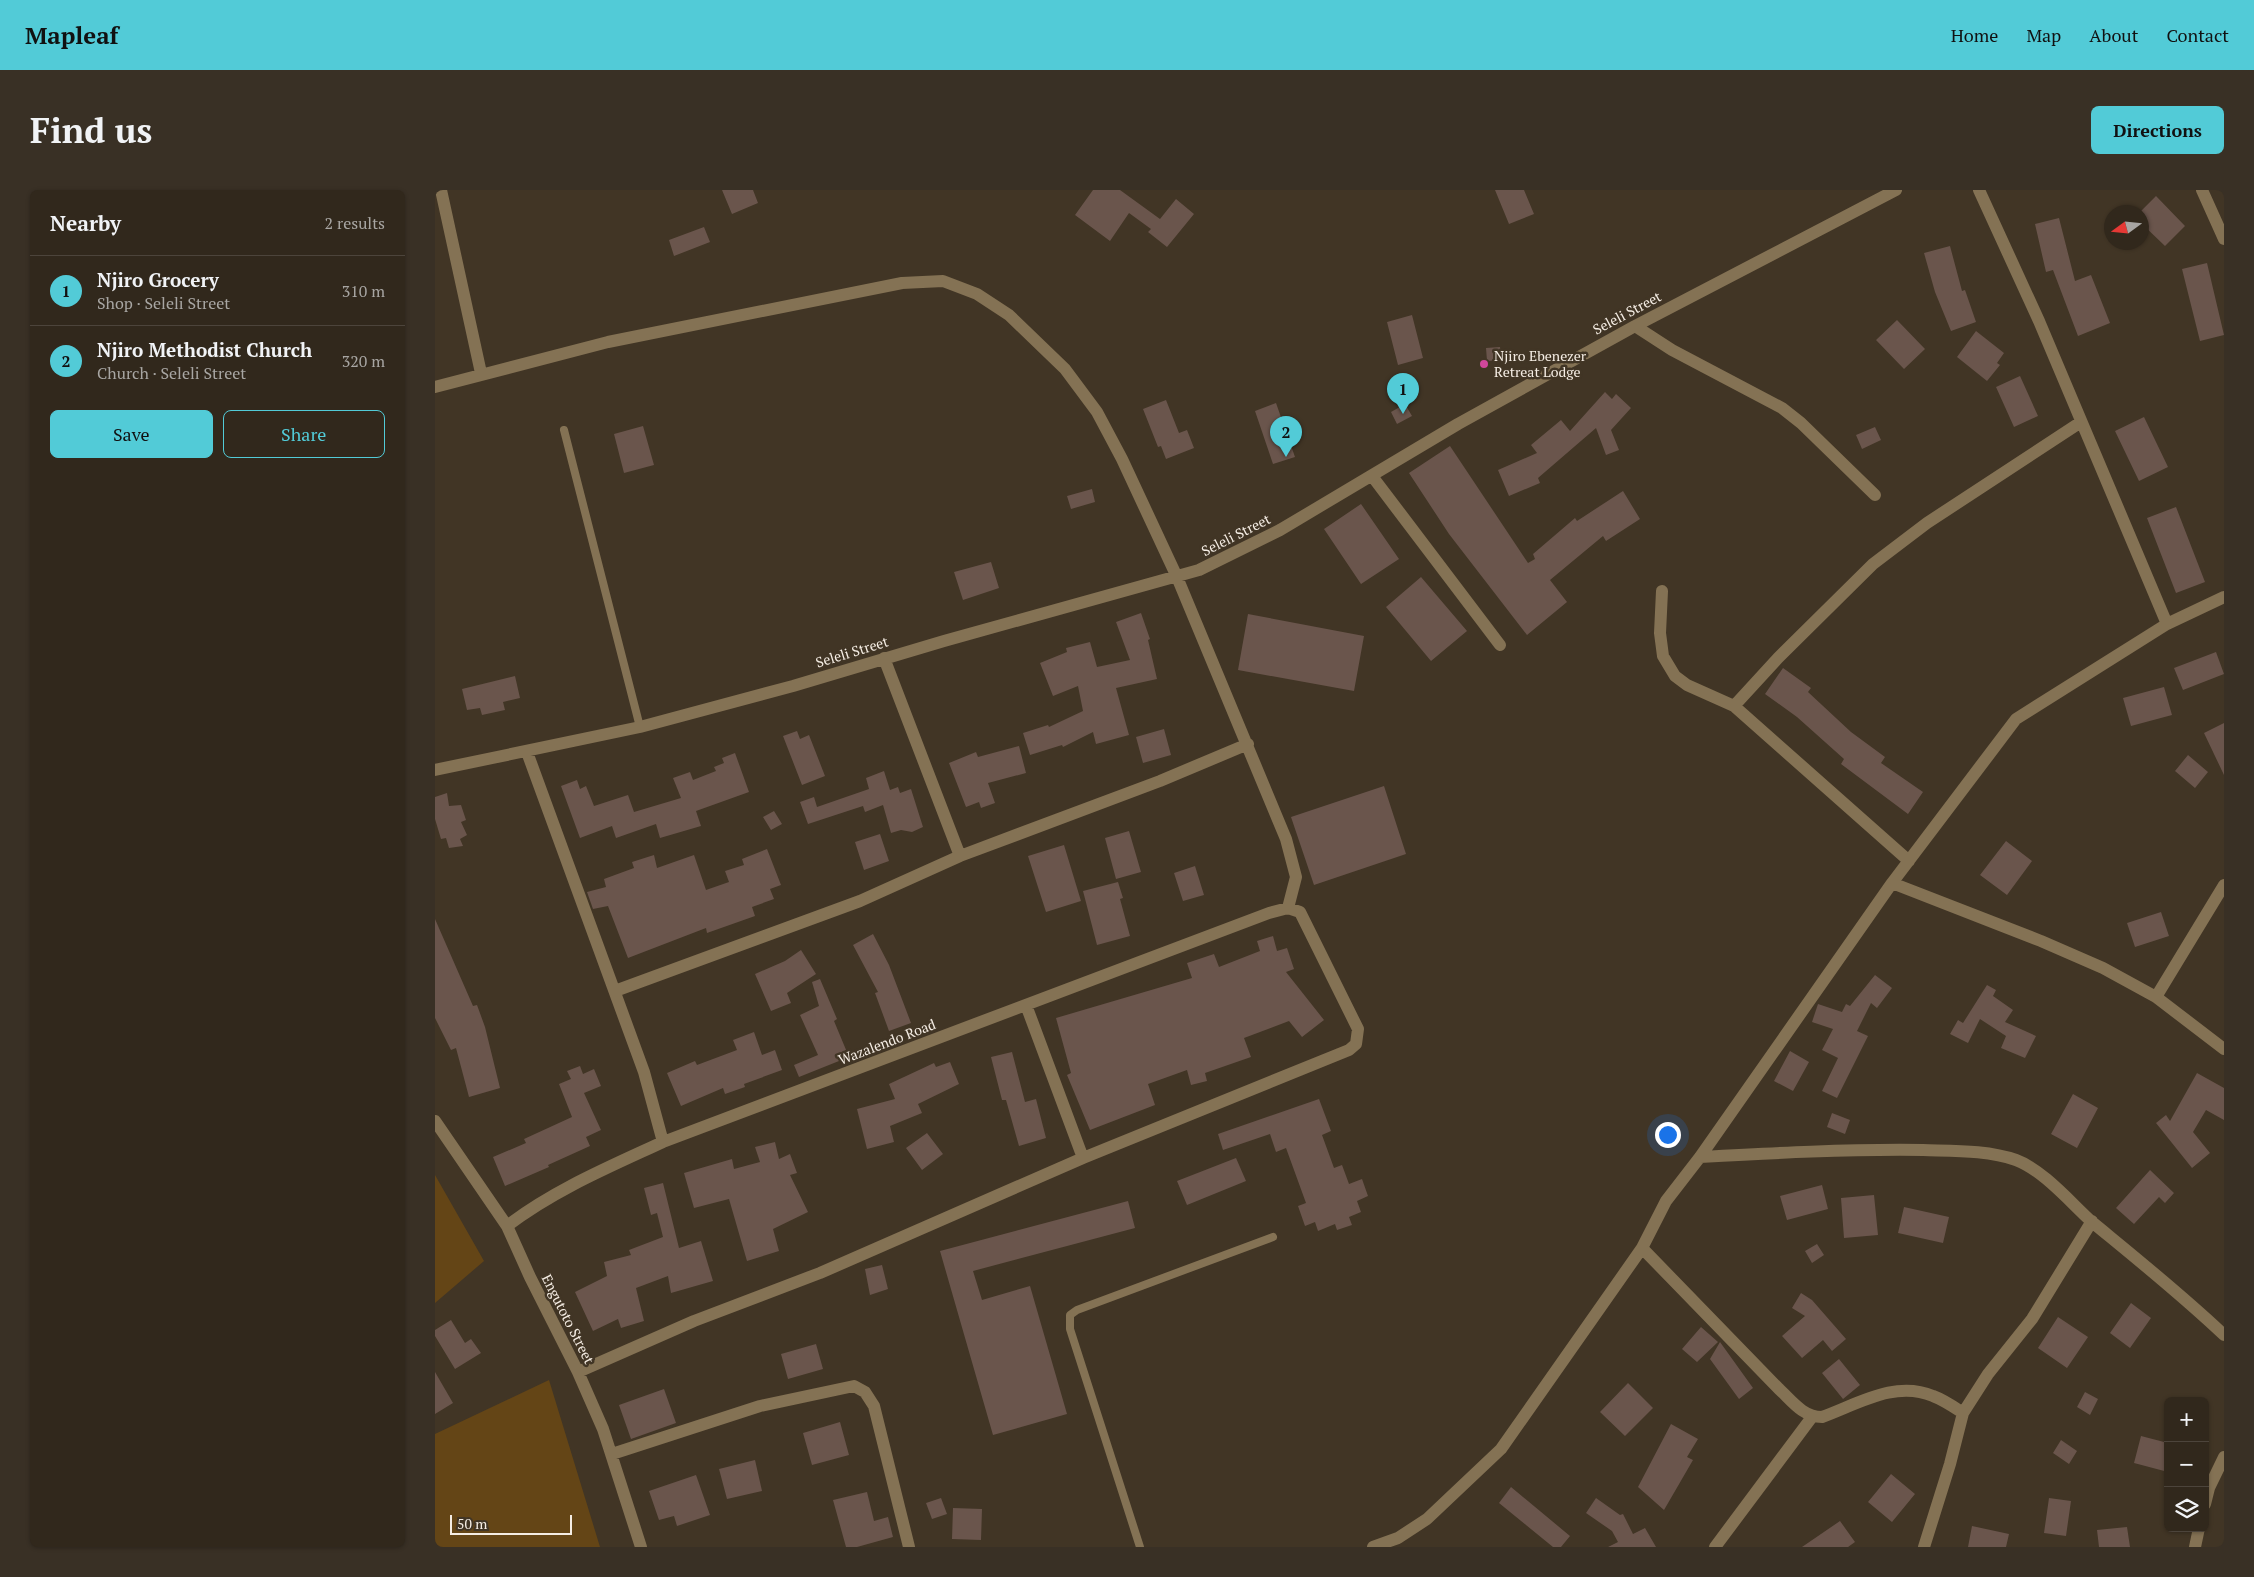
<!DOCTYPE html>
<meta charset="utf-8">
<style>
:root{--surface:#31281c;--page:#393025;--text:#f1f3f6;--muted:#a8a6a3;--line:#4c443b;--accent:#52cbd7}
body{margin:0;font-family:"PT Serif",serif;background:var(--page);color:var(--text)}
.controls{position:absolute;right:15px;bottom:15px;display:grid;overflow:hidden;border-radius:8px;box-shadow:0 1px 4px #0004}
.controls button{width:45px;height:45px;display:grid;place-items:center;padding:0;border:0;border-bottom:1px solid var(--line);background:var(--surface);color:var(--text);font:25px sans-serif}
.compass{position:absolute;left:1669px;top:15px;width:45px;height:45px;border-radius:50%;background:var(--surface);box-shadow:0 1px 4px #0004;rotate:255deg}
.scale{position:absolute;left:15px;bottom:12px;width:122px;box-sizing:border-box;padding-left:5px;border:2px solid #f5ede4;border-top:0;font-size:14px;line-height:18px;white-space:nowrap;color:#f5ede4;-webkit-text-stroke:4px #413525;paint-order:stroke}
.you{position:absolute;left:1232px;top:944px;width:18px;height:18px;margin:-12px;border:4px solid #fff;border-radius:50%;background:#1a73e8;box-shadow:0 0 0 8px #1a73e833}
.badge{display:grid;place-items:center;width:32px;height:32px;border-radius:50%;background:var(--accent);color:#111;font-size:16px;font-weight:700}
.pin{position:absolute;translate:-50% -41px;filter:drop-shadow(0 1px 2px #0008)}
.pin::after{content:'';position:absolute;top:26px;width:18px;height:15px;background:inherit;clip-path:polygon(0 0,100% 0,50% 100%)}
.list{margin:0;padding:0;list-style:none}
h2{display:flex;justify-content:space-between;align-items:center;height:65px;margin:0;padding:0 20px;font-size:21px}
h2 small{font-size:16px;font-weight:400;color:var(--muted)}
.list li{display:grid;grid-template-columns:32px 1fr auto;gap:15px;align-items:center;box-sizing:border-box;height:70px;padding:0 20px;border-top:1px solid var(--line)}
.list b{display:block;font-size:19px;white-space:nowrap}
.list p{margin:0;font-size:16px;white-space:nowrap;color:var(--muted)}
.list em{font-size:16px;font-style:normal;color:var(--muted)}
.actions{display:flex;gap:10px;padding:15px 20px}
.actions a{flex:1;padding:11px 0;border:1px solid var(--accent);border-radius:8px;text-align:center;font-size:18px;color:var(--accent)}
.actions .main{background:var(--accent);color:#111}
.icon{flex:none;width:28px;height:28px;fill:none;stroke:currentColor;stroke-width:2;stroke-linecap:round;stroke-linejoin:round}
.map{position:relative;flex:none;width:1789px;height:1357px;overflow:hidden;border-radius:8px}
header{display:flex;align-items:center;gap:30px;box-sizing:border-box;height:70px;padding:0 25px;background:var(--accent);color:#111}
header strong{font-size:24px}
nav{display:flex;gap:28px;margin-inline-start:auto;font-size:18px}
.intro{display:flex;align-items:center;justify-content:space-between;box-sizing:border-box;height:120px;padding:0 30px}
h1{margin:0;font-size:35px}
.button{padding:12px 22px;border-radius:8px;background:var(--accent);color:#111;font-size:18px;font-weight:700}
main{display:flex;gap:30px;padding:0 30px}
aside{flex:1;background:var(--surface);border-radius:8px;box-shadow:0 1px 4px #0004}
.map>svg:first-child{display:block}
.green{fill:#644516}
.building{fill:#6a554c}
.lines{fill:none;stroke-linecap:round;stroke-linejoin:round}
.lane{stroke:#847254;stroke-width:8}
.street{stroke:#847254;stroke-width:12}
.hotel-dot{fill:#d1479c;stroke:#413525;stroke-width:2}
.labels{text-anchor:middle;stroke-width:5;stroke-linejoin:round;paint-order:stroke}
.street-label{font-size:14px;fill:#f5ede4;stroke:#413525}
.poi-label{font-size:14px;fill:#f5ede4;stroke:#413525;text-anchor:start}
</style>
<header>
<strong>Mapleaf</strong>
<nav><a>Home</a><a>Map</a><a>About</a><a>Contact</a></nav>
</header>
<div class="intro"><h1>Find us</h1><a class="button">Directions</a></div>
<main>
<aside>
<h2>Nearby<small>2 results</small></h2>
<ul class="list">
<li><span class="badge">1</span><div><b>Njiro Grocery</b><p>Shop · Seleli Street</p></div><em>310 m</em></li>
<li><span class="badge">2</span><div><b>Njiro Methodist Church</b><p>Church · Seleli Street</p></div><em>320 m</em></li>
</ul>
<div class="actions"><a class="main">Save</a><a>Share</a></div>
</aside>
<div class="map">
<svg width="1789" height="1357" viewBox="0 0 1789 1357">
<rect width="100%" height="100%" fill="#413525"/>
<path class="green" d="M0,985L49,1071L0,1113Z
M114,1190L165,1357H0V1244Z"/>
<path class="building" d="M287,0H318L323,13L297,24Z
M658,0H685L725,29L741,9L759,24L732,57L713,42L716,39L694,23L675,51L640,25Z
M1060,0H1089L1099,24L1074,34Z
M1721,6L1750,36L1730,56L1706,33V21Z
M1624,28L1640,91L1656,85L1675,133L1643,146L1618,80L1611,82L1600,34Z
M269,37L275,52L239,66L234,50Z
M1515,56L1527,101L1530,100L1541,132L1516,141L1500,102L1489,63Z
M1772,73L1789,145L1765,151L1747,79Z
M977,125L988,168L963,175L952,132Z
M1462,130L1490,159L1469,179L1441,150Z
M1541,141L1569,163L1562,173L1565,175L1552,191L1522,167Z
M1065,157L1067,170L1052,171L1051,158Z
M1585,186L1603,226L1579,237L1561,197Z
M1170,202L1177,209L1181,204L1196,218L1176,240L1184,260L1171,265L1161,238L1103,288L1105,293L1074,306L1063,280L1102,263L1096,255L1126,230L1135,241Z
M731,210L744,243L752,240L759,258L731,269L726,256L723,257L708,219Z
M841,213L860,267L838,274L820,221Z
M970,214L977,226L962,234L956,222Z
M1709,227L1733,277L1704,291L1680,241Z
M208,236L219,275L189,283L179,244Z
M1440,237L1446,250L1427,259L1421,245Z
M1015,256L1093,373L1100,369L1098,364L1140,328L1142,331L1188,301L1205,329L1171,351L1168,346L1115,390L1132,412L1092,445L1014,344L974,283Z
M657,299L660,312L636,319L632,306Z
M926,314L964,369L926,394L889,339Z
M1741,317L1770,392L1741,403L1712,328Z
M556,372L564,398L528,410L519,382Z
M986,387L1032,441L996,471L951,417Z
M706,423L715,449L713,450L722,489L681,498L694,545L661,554L658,542L628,557L627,555L595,565L588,543L613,535L614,537L648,521L643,496L618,506L605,473L632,462L631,458L655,452L662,477L695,470L681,432Z
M813,424L929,446L919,501L803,480Z
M1781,462L1789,484L1748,500L1739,478Z
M1348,478L1376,498L1373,502L1416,542L1450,567L1446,573L1488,602L1473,624L1406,574L1409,569L1362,527L1330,504Z
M80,486L85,508L68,512L70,520L47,525L45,518L32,520L27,499Z
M1729,497L1737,525L1696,536L1688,508Z
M1789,533V585L1769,543Z
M729,539L736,565L708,573L701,547Z
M362,541L365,549L374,545L390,586L367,595L348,546Z
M584,556L591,583L553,593L560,613L546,618L544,612L531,617L514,573L541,562L543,567Z
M300,563L314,602L261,621L266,636L225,648L221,634L181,648L177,636L145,648L126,596L142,590L145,599L151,596L159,616L193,605L199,622L246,608L238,588L255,582L258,590L281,581L279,577L289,573L287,568Z
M1753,565L1773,582L1760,598L1740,581Z
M449,581L455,600L463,597L465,603L476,599L488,637L477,642L466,640L456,643L448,615L430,622L428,616L373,634L365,612L379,607L382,617L434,599L431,588Z
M949,596L971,664L879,695L856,627Z
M12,603L14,616L26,615L31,630L26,632L32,645L25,649L28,656L14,658L11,648L6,649L0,629V607Z
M339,621L347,634L336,640L328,627Z
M694,641L706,682L681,689L670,648Z
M445,644L454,671L429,680L420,652Z
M1571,651L1597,671L1572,705L1545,685Z
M629,655L646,711L611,722L593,666Z
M332,659L346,695L335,699L339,709L317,717L320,726L272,743L271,738L193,768L173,716L158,719L152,702L171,697L169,689L199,678L197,672L219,665L222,678L259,665L271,700L294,692L290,681L309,675L307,669Z
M760,676L769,705L748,711L739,683Z
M683,692L688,708L685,709L695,746L662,755L648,701Z
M1726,722L1734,746L1700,757L1692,733Z
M0,729L38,816L42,815L50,837L65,898L34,907L21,858L16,860L0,828Z
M438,744L454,775L476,833L454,841L440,803L443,802L418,755Z
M838,746L842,761L852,758L859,779L851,782L889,830L867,847L854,831L809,848L816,867L770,883L772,891L756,895L752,880L713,894L720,915L655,940L632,885L636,883L621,828L757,788L752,773L779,764L784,777L825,761L822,751Z
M366,760L381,784L352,803L356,813L336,821L320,784L350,771Z
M1440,785L1457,798L1442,818L1436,813L1422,841L1433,846L1402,908L1387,901L1403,868L1387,860L1398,839L1377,832L1383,814L1407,822L1411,814L1415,816Z
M385,789L402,829L399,831L414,867L364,887L359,875L383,865L365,825L384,816L377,792Z
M1552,795L1561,800L1558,806L1578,820L1570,832L1601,846L1590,868L1566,858L1571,846L1545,829L1533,853L1515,844L1523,830L1528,833Z
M319,842L327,865L340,860L347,880L309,894L310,897L290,904L288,898L246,916L232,883L260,871L262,875L302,860L298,850Z
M1355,861L1374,872L1358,901L1339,891Z
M577,862L590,912L601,909L611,948L584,956L571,910H567L556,867Z
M515,872L524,894L483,914L487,923L455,936L459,952L432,959L422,919L460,909L454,894L499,873L501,877Z
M145,876L148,884L159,879L166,896L149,903L166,940L151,947L155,956L113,975L114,977L70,996L58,967L91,953L89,949L137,927L124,894L136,889L132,881Z
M1762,883L1789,898V930L1771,920L1758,942L1775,963L1757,978L1721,933L1731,925L1735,931Z
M1638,904L1663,918L1642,958L1616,944Z
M884,909L896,941L887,945L899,978L907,975L914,994L927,989L933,1006L922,1011L926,1022L914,1027L917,1035L902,1040L900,1034L883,1041L880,1032L870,1036L863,1016L871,1013L851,958L841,962L835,944L788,960L783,944Z
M1397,923L1415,930L1410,944L1392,937Z
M492,943L508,964L487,980L471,958Z
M340,952L344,969L355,964L362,983L355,985L373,1022L338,1039L344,1061L312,1071L294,1009L259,1018L249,983L297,969L299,979L325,972L320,957Z
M801,968L811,991L752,1015L742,991Z
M1715,980L1739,1003L1730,1013L1724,1007L1699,1034L1681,1018Z
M228,993L244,1058L266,1051L278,1091L236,1103L233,1086L201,1098L209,1131L186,1138L183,1129L158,1141L140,1102L172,1086L169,1072L196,1065L194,1060L228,1047L222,1023L216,1025L209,998Z
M1387,995L1393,1019L1352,1030L1345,1006Z
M1439,1005L1443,1045L1409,1048L1406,1008Z
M693,1011L700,1038L538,1081L547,1110L595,1096L632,1224L558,1245L505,1061Z
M1469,1017L1514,1027L1508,1053L1463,1043Z
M1382,1054L1389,1065L1377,1073L1370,1061Z
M447,1075L453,1099L435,1105L430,1079Z
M1366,1103L1377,1110L1411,1149L1397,1161L1388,1150L1367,1168L1347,1146L1370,1126L1357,1118Z
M1696,1113L1716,1128L1695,1158L1675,1143Z
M1623,1127L1653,1147L1632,1178L1603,1158Z
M16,1130L30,1153L36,1149L46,1163L20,1179L0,1146V1140Z
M1266,1137L1283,1152L1262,1172L1247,1159Z
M1285,1152L1318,1198L1304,1209L1275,1169Z
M381,1154L388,1179L353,1189L346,1164Z
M1404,1169L1425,1195L1408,1209L1387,1183Z
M0,1182L18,1213L0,1224Z
M1193,1193L1218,1218L1190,1246L1165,1222Z
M229,1199L241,1233L196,1249L184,1215Z
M1650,1202L1663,1209L1655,1225L1642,1217Z
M405,1232L414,1265L377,1275L368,1243Z
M1236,1234L1263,1249L1252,1267L1258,1270L1229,1320L1203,1297Z
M1706,1246L1733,1253V1282L1699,1273Z
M1626,1250L1642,1261L1634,1274L1618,1263Z
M320,1270L327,1301L292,1309L284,1279Z
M1456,1284L1480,1304L1457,1332L1433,1312Z
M261,1285L275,1325L242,1336L239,1326L224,1330L214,1301Z
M1076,1297L1135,1346L1126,1357H1118L1064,1313Z
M432,1302L439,1331L453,1327L458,1347L422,1357H411L398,1310Z
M506,1308L512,1324L497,1329L491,1313Z
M1161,1308L1185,1325L1188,1324L1198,1344L1210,1338L1221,1357H1173L1183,1352L1177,1341L1151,1323Z
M1614,1308L1636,1311L1631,1346L1609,1343Z
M518,1318L547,1319L546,1350L517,1349Z
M1405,1331L1420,1352L1413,1357H1367Z
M1537,1336L1574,1344L1571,1357H1533Z
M1692,1337L1695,1357H1664L1662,1340Z"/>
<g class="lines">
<path class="lane" d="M129,240L205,537
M705,1357L635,1139V1125L642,1120L838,1047"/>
<path class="street" d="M6,0L46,183
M1544,0L1604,131L1732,434
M1767,0L1789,49
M1200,136L1237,160L1347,218L1366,233L1440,305
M0,197L173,152L467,93L508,91L542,104L574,125L630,179L662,222L687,269L742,387L851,649L861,687L853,718
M937,286L1065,455
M1227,401L1225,443L1228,466L1240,486L1252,495L1299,516L1474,671
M449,468L525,666
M1299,516L1343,468L1438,374L1492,333L1646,232
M92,562L209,882L228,952
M0,580L205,537L358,496L509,451L764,380L845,340L1023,234L1200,136L1461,0
M1457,693L1606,751L1668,778L1721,807L1789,859
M180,801L425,711L525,666L725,591L813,554
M1721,807L1789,695
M591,815L648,968
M0,931L72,1036L95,1087L143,1182L168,1239L206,1357
M1265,967C1339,963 1413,959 1488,960C1518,961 1553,960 1581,970C1608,980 1636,1013 1657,1032C1702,1069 1747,1105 1789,1145
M72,1036C119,1000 174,977 228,952L834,723L853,718L865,722L923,839L921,854L914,860L648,968L385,1083L259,1131L143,1182
M1207,1058L1344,1199C1357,1211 1368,1227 1387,1227C1423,1214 1460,1190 1498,1206C1509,1210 1519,1217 1528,1223
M177,1264L325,1216L419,1196L430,1202L439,1216L474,1357
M1770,1314L1774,1298L1789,1267
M938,1357L963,1348L992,1329L1066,1259L1207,1058L1231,1011L1265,967L1457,693L1581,529L1732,434L1789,407
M1280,1357L1377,1227
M1489,1357L1515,1274L1528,1223L1553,1184L1597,1129L1657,1031
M1760,1357L1764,1338"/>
</g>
<circle class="hotel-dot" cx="1049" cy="174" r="5"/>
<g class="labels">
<g class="street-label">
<text transform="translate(1192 123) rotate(-28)" y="5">Seleli Street</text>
<text transform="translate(801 345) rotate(-27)" y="5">Seleli Street</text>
<text transform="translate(417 462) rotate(-17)" y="5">Seleli Street</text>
<text transform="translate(452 852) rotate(-21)" y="5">Wazalendo Road</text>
<text transform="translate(133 1129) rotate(63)" y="5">Engutoto Street</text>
</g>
<g class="poi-label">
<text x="1059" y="171">Njiro Ebenezer<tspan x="1059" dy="16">Retreat Lodge</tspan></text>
</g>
</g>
</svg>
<div class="controls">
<button>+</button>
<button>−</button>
<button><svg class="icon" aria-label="layers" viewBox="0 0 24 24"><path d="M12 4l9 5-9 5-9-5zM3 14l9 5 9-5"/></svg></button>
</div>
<svg class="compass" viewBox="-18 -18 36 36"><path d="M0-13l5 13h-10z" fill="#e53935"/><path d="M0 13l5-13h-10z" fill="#a8a6a3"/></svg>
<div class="scale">50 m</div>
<div class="you"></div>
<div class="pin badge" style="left:968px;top:224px">1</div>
<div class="pin badge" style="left:851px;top:267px">2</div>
</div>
</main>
